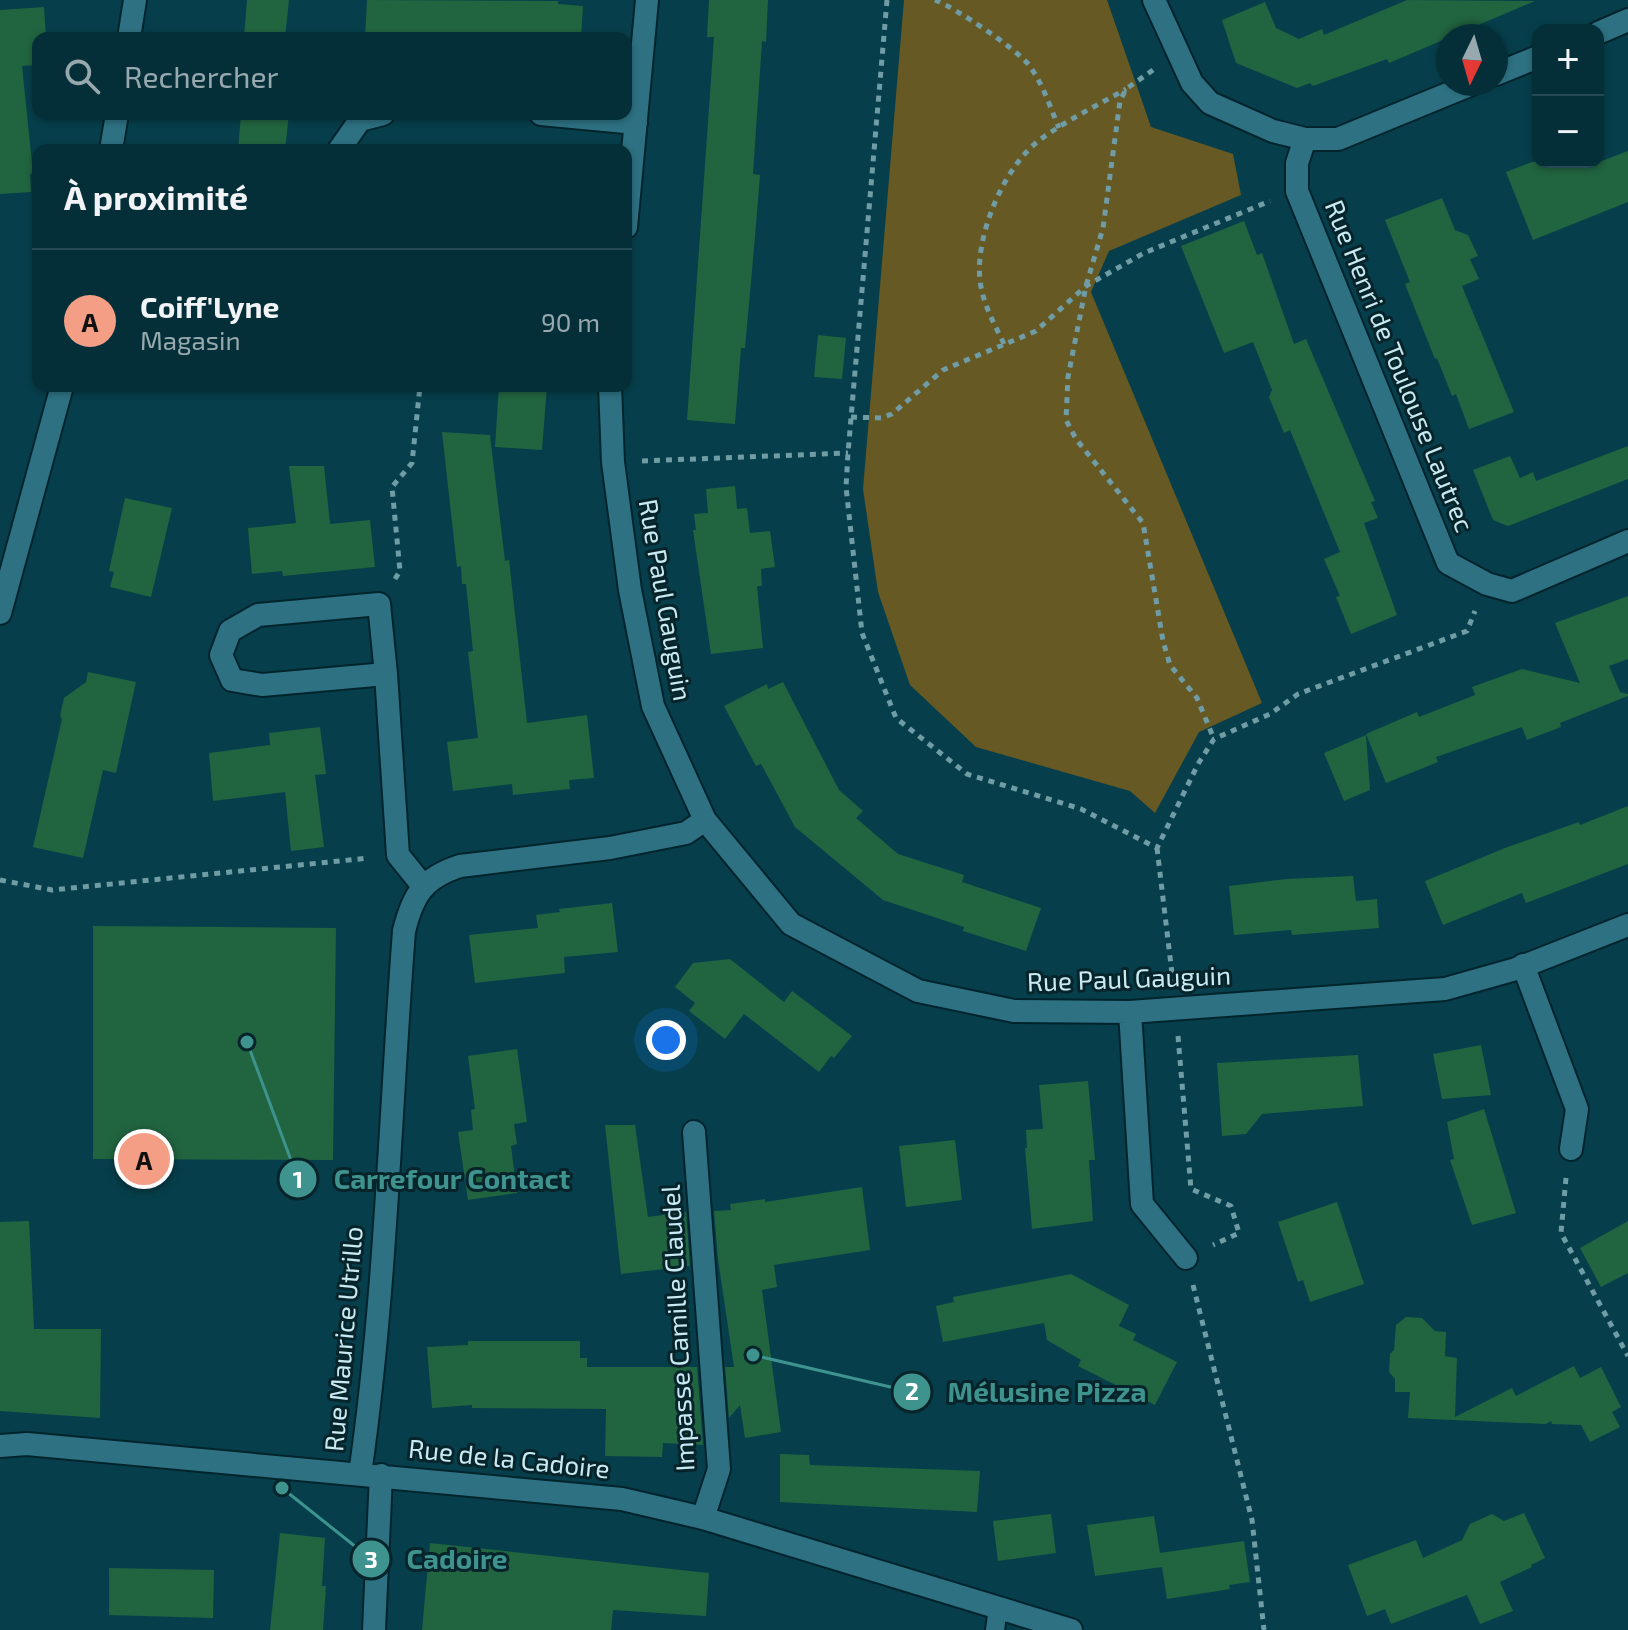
<!DOCTYPE html>
<html lang="fr">
<meta charset="utf-8">
<style>
:root{--surface:#042f38;--page:#0d3740;--text:#f1f3f6;--muted:#97a9ae;--line:#254a53;--accent:#f49e86}
body{margin:0;font-family:"Exo 2",sans-serif;background:var(--page);color:var(--text)}
.controls{position:absolute;right:24px;top:24px;display:grid;overflow:hidden;border-radius:16px;box-shadow:0 2px 6px #0004}
.controls button{width:72px;height:72px;display:grid;place-items:center;padding:0;border:0;border-bottom:2px solid var(--line);background:var(--surface);color:var(--text);font:40px sans-serif}
.compass{position:absolute;left:1436px;top:24px;width:72px;height:72px;border-radius:50%;background:var(--surface);box-shadow:0 2px 6px #0004;rotate:185deg}
.you{position:absolute;left:666px;top:1040px;width:28px;height:28px;margin:-20px;border:6px solid #fff;border-radius:50%;background:#1a73e8;box-shadow:0 0 0 12px #1a73e833}
.badge{display:grid;place-items:center;width:52px;height:52px;border-radius:50%;background:var(--accent);color:#111;font-size:26px;font-weight:700}
.pin{position:absolute;translate:-50% -50%;border:4px solid #fff;box-shadow:0 2px 8px #0006}
.list{margin:0;padding:0;list-style:none}
h2{display:flex;justify-content:space-between;align-items:center;height:104px;margin:0;padding:0 32px;font-size:34px}
h2 small{font-size:26px;font-weight:400;color:var(--muted)}
.list li{display:grid;grid-template-columns:52px 1fr auto;gap:24px;align-items:center;box-sizing:border-box;height:144px;padding:0 32px;border-top:2px solid var(--line)}
.list b{display:block;font-size:30px;white-space:nowrap}
.list p{margin:0;font-size:26px;white-space:nowrap;color:var(--muted)}
.list em{font-size:26px;font-style:normal;color:var(--muted)}
.icon{flex:none;width:44px;height:44px;fill:none;stroke:currentColor;stroke-width:2;stroke-linecap:round;stroke-linejoin:round}
.map{position:relative;flex:none;width:1628px;height:1630px;overflow:hidden}
.search{position:absolute;background:var(--surface);box-shadow:0 2px 6px #0004;left:32px;top:32px;width:600px;height:88px;display:flex;align-items:center;gap:20px;box-sizing:border-box;padding:0 28px;border-radius:16px;color:var(--muted);font-size:30px}
.panel{position:absolute;background:var(--surface);box-shadow:0 2px 6px #0004;left:32px;top:144px;width:600px;height:248px;border-radius:16px}
.map>svg:first-child{display:block}
.green{fill:#665923}
.building{fill:#216440}
.lines{fill:none;stroke-linecap:round;stroke-linejoin:round}
.service-casing{stroke:#00242d;stroke-width:22}
.minor-casing{stroke:#00242d;stroke-width:26}
.tertiary-casing{stroke:#00242d;stroke-width:26}
.path{stroke:#709ca6;stroke-width:5;stroke-dasharray:6 6;stroke-linecap:butt}
.service{stroke:#2d7182;stroke-width:18}
.minor{stroke:#2d7182;stroke-width:22}
.tertiary{stroke:#2d7182;stroke-width:22}
.labels{text-anchor:middle;stroke-width:6;stroke-linejoin:round;paint-order:stroke}
.street-label{font-size:26px;fill:#c9eaf3;stroke:#07242b}
.leader{fill:none;stroke:#3e938f;stroke-width:3}
.callout-dot{fill:#3e938f;stroke:#07242b;stroke-width:3}
.mark-label{font-size:24px;text-anchor:middle;font-weight:bold;fill:#fff}
.callout-label{font-size:28px;text-anchor:middle;font-weight:bold;fill:#3e938f;stroke:#07242b;stroke-width:6;stroke-linejoin:round;paint-order:stroke}
</style>
<div class="map">
<svg width="1628" height="1630" viewBox="0 0 1628 1630">
<rect width="100%" height="100%" fill="#063f4b"/>
<path class="green" d="M904,0H1107L1151,127L1233,154L1241,195L1109,251L1091,292L1262,703L1199,732L1155,813L1130,791L976,747L910,685L878,592L863,489Z"/>
<path class="building" d="M247,0H289L285,38H244Z
M367,0L558,1V4L583,6L581,38H365Z
M709,0H768L766,42L762,41L753,174L760,175L754,248L745,348H741L735,424L687,420L714,37H707Z
M1407,0L1535,1L1389,63L1387,59L1313,86L1310,83L1297,88L1236,63L1222,20L1265,2L1276,28L1299,39L1322,29L1324,35Z
M44,7L46,38H38V65L22,66L33,173L30,174L31,192L0,194V10Z
M241,114H289L285,150H238Z
M1628,151V202L1533,240L1506,172L1532,162H1599Z
M1442,198L1455,230L1468,235L1478,256L1470,259L1479,279L1462,286L1514,412L1469,429L1456,394L1452,396L1437,358L1435,359L1405,284L1410,282L1385,220Z
M1244,221L1257,255L1262,253L1294,344L1306,339L1375,501L1371,502L1378,518L1364,523L1397,615L1351,634L1336,597L1340,596L1324,559L1340,552L1290,430L1284,433L1269,397L1272,390L1253,342L1224,353L1181,246Z
M818,335L846,338L842,379L814,377Z
M499,386H547L542,450L495,447Z
M442,432L490,435L505,561L509,560L527,723L587,715L594,778L569,780L570,789L513,795L512,784L453,791L447,742L478,738L468,652L473,651L466,584H462L461,566L457,567Z
M1628,446V479L1508,526L1493,520L1473,470L1510,456L1520,478L1533,472L1536,481Z
M289,466H324L330,524L370,520L375,567L283,576L282,571L252,574L248,528L296,523Z
M735,486L737,509L747,508L750,533L770,531L775,567L761,569L762,586H757L763,648L711,654L693,530H696L694,514L708,513L706,489Z
M125,498L172,508L151,597L110,587L114,572L109,571Z
M1628,596V659L1609,666L1620,692L1628,694V696L1560,723L1561,727L1527,740L1522,727L1436,757L1438,762L1386,783L1366,734L1417,712L1419,717L1475,695L1472,687L1522,669L1580,683L1555,623Z
M88,672L136,682L116,773L103,770L83,858L33,847L62,719L60,716L64,698L86,682Z
M783,682L839,790L863,811L856,818L898,854L964,875L962,882L1041,908L1026,951L963,931L964,927L883,900L795,827L761,764L756,766L724,706L767,684L768,689Z
M320,727L326,774L315,775L324,847L291,851L285,792L213,801L209,753L270,745L269,733Z
M1366,735L1370,790L1344,801L1324,753Z
M1628,806V864L1526,903L1522,893L1443,925L1425,881L1505,848L1579,822L1580,825Z
M1353,876L1356,901L1377,899L1379,928L1292,935L1291,930L1234,935L1229,886L1287,879Z
M612,903L618,952L564,957L565,973L475,983L469,935L538,928L536,915L560,912L559,909Z
M93,926L336,928L333,1160L93,1159Z
M730,959L784,1002L792,991L852,1036L834,1058L831,1056L819,1072L744,1014L725,1039L689,1011L695,1003L675,987L693,963Z
M1481,1045L1491,1095L1442,1099L1433,1054Z
M517,1049L527,1122L514,1124L517,1144L511,1146L517,1193L468,1200L458,1132L473,1130L471,1110L475,1109L468,1056Z
M1358,1055L1363,1106L1262,1114L1246,1134L1222,1136L1217,1063Z
M1088,1081L1095,1160H1089L1093,1221L1032,1229L1025,1148H1027L1026,1130L1043,1129L1039,1085Z
M1484,1109L1516,1213L1472,1225L1450,1160L1454,1159L1447,1122Z
M605,1125H635L648,1217L686,1212L690,1266L621,1274Z
M955,1140L962,1200L906,1207L899,1146Z
M862,1187L870,1250L774,1265L777,1287L762,1290L781,1432L745,1438L740,1405L729,1418L725,1367H734L718,1259L714,1211L731,1210L730,1204L765,1199V1202Z
M1337,1202L1364,1284L1310,1302L1303,1280L1298,1282L1278,1222Z
M29,1221L34,1329H101L100,1418L0,1411V1222Z
M1628,1221V1273L1601,1287L1580,1248Z
M1071,1274L1129,1305L1119,1326L1136,1334L1133,1340L1177,1362L1155,1405L1078,1366L1081,1360L1047,1340L1044,1323L943,1342L936,1306L954,1302L953,1297Z
M1406,1317L1422,1318L1435,1331L1446,1332L1445,1356L1457,1358L1455,1417L1512,1388L1516,1396L1574,1366L1580,1378L1601,1367L1621,1407L1612,1412L1620,1427L1590,1442L1581,1425L1552,1424L1551,1421L1546,1424L1408,1418L1410,1392H1395V1379L1389,1372L1390,1354L1394,1350L1396,1325Z
M468,1341H580V1358H587V1367H697L703,1445L663,1443L662,1457L605,1456L606,1409L472,1408V1405L432,1408L427,1347L468,1345Z
M780,1454L809,1455L810,1465L980,1471L977,1512L780,1502Z
M1524,1513L1545,1558L1531,1565L1532,1567L1500,1582L1513,1611L1480,1624L1467,1595L1391,1624L1385,1609L1367,1616L1348,1565L1416,1540L1423,1558L1462,1540L1470,1524L1492,1514L1504,1521Z
M1051,1514L1056,1553L998,1561L993,1521Z
M1154,1516L1160,1553L1244,1541L1250,1582L1229,1585L1230,1589L1167,1599L1162,1567L1095,1576L1087,1525Z
M280,1533L325,1538L322,1586H326L323,1630H270Z
M430,1543L709,1573L706,1616L613,1610L611,1630H422Z
M109,1568L214,1570L213,1618L109,1615Z"/>
<g class="lines">
<g class="service-casing">
<path id="service" d="M995,1630L998,1608"/>
</g>
<g class="minor-casing">
<path id="minor" d="M1154,0L1192,83L1210,103L1273,131L1305,139H1338L1472,84
M1598,33L1628,20
M1496,74L1538,57
M541,114L636,123
M1305,139L1297,163V191L1448,563L1487,584L1512,591L1628,541
M339,150L360,120L383,114
M626,227L647,0
M610,386L613,462L630,590L653,706L705,820L791,924L918,991L1014,1011L1130,1012L1445,989L1516,969L1628,925
M386,674L379,604L258,615L230,631L221,655L232,680L262,685L386,674L398,855L423,886
M1523,965L1577,1109L1571,1149
M1130,1012L1142,1204L1186,1258
M694,1132L719,1469L703,1518
M0,1446L27,1444L622,1499L703,1518L1071,1630
M360,1474C386,1294 390,1112 404,931C413,895 423,878 460,866L610,848L686,833L705,820
M374,1630L381,1475"/>
</g>
<g class="tertiary-casing">
<path id="tertiary" d="M129,38L135,0
M111,150L117,114
M0,613L62,386"/>
</g>
<path class="path" d="M887,0L848,453L846,487L862,633L896,718L967,774L1081,809L1157,848L1198,764L1214,739L1270,714L1298,694L1467,631L1475,611
M935,0C957,9 1014,47 1029,65C1043,84 1050,107 1059,128
M1153,70L1126,89L1120,101L1103,228L1086,286L1068,377L1066,420L1076,439L1143,523L1163,641L1170,665L1197,698L1214,739
M1004,344C995,325 985,308 981,287C972,242 1003,166 1041,139C1067,120 1098,105 1126,89
M851,417L881,418L892,414L943,370L1036,331L1086,286L1144,253L1270,201
M642,461L848,453
M395,579L400,571L392,487L412,463L420,386
M1157,848L1173,982
M0,880L52,890L369,858
M1178,1036L1191,1189L1231,1206L1239,1233L1213,1245
M1566,1178L1561,1233L1628,1356
M1193,1285L1252,1520L1264,1630"/>
<use href="#service" class="service"/>
<use href="#minor" class="minor"/>
<use href="#tertiary" class="tertiary"/>
</g>
<g class="labels">
<g class="street-label">
<text transform="translate(1399 366) rotate(68)" y="9">Rue Henri de Toulouse Lautrec</text>
<text transform="translate(665 600) rotate(80)" y="9">Rue Paul Gauguin</text>
<text transform="translate(1129 979) rotate(-2)" y="9">Rue Paul Gauguin</text>
<text transform="translate(678 1328) rotate(-93)" y="9">Impasse Camille Claudel</text>
<text transform="translate(344 1339) rotate(-85)" y="9">Rue Maurice Utrillo</text>
<text transform="translate(509 1459) rotate(6)" y="9">Rue de la Cadoire</text>
</g>
</g>
<path class="leader" d="M247 1042L298 1179M753 1355L912 1392M282 1488L371 1559"/>
<g class="callout-dot">
<circle cx="247" cy="1042" r="8"/>
<circle cx="753" cy="1355" r="8"/>
<circle cx="282" cy="1488" r="8"/>
<circle cx="298" cy="1179" r="20"/>
<circle cx="912" cy="1392" r="20"/>
<circle cx="371" cy="1559" r="20"/>
</g>
<g class="mark-label">
<text x="298" y="1188">1</text>
<text x="912" y="1400">2</text>
<text x="371" y="1568">3</text>
</g>
<g class="callout-label">
<text x="452" y="1189">Carrefour Contact</text>
<text x="1047" y="1402">Mélusine Pizza</text>
<text x="457" y="1569">Cadoire</text>
</g>
</svg>
<div class="controls">
<button>+</button>
<button>−</button>
</div>
<svg class="compass" viewBox="-18 -18 36 36"><path d="M0-13l5 13h-10z" fill="#e53935"/><path d="M0 13l5-13h-10z" fill="#97a9ae"/></svg>
<div class="you"></div>
<div class="pin badge" style="left:144px;top:1159px">A</div>
<div class="search"><svg class="icon" aria-label="search" viewBox="0 0 24 24"><circle cx="10" cy="10" r="6"/><path d="M15 15l6 6"/></svg>Rechercher</div>
<section class="panel">
<h2>À proximité<small></small></h2>
<ul class="list">
<li><span class="badge">A</span><div><b>Coiff'Lyne</b><p>Magasin</p></div><em>90 m</em></li>
</ul>
</section>
</div>
